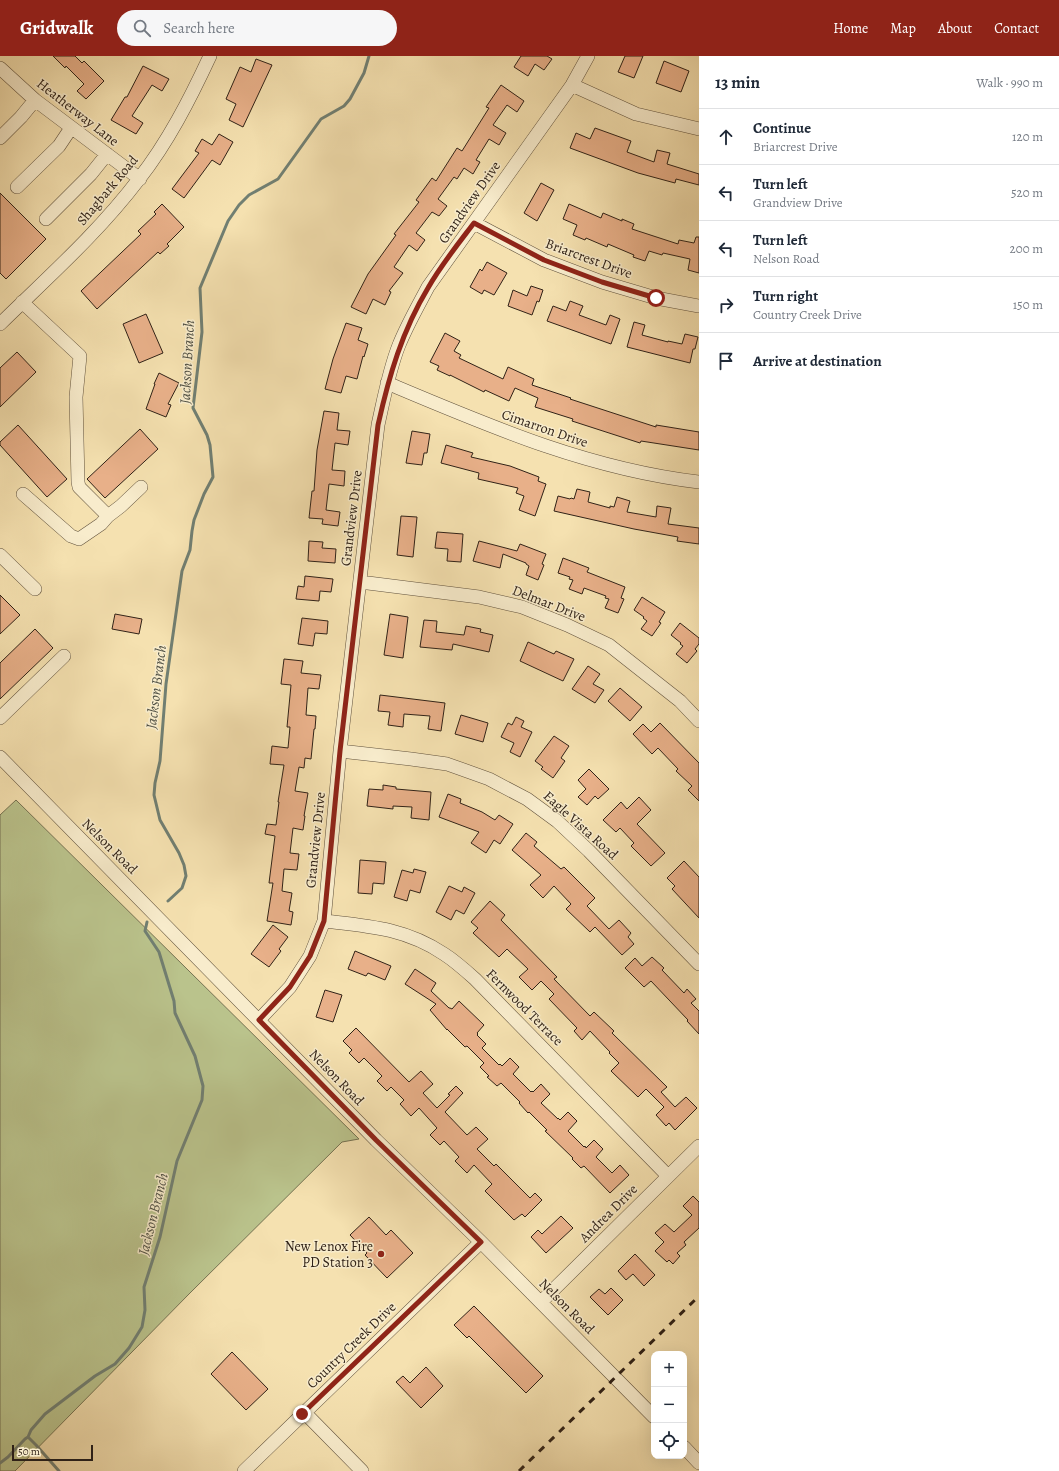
<!DOCTYPE html>
<meta charset="utf-8">
<style>
:root{--surface:#fff;--page:#f6f6f7;--text:#1f2937;--muted:#747a83;--line:#e0e1e3;--accent:#8f2418}
body{margin:0;font-family:Alegreya,serif;background:var(--page);color:var(--text)}
.controls{position:absolute;right:12px;bottom:12px;display:grid;overflow:hidden;border-radius:8px;box-shadow:0 4px 16px #0002}
.controls button{width:36px;height:36px;display:grid;place-items:center;padding:0;border:0;border-bottom:1px solid var(--line);background:var(--surface);color:var(--text);font:20px sans-serif}
.scale{position:absolute;left:12px;bottom:10px;width:81px;box-sizing:border-box;padding-left:4px;border:2px solid #302217;border-top:0;font-size:11px;line-height:14px;white-space:nowrap;color:#302217;-webkit-text-stroke:3px #f8eccc;paint-order:stroke}
.stop{position:absolute;width:12px;height:12px;margin:-9px;border:3px solid #8f2418;border-radius:50%;background:#fff}
.stop.end{background:#8f2418;border-color:#fff;box-shadow:0 1px 4px #0008}
.list{margin:0;padding:0;list-style:none}
h2{display:flex;justify-content:space-between;align-items:center;height:52px;margin:0;padding:0 16px;font-size:17px}
h2 small{font-size:13px;font-weight:400;color:var(--muted)}
.list li{display:grid;grid-template-columns:26px 1fr auto;gap:12px;align-items:center;box-sizing:border-box;height:56px;padding:0 16px;border-top:1px solid var(--line)}
.list b{display:block;font-size:15px;white-space:nowrap}
.list p{margin:0;font-size:13px;white-space:nowrap;color:var(--muted)}
.list em{font-size:13px;font-style:normal;color:var(--muted)}
.icon{flex:none;width:22px;height:22px;fill:none;stroke:currentColor;stroke-width:2;stroke-linecap:round;stroke-linejoin:round}
.map{position:relative;flex:none;width:699px;height:1415px;overflow:hidden}
header{display:flex;align-items:center;gap:24px;box-sizing:border-box;height:56px;padding:0 20px;background:var(--accent);color:#fff}
header strong{font-size:19px}
nav{display:flex;gap:22px;margin-inline-start:auto;font-size:14px}
.search{width:280px;height:36px;background:var(--page);display:flex;align-items:center;gap:10px;box-sizing:border-box;padding:0 14px;border-radius:22px;color:var(--muted);font-size:15px}
main{display:flex}
aside{flex:1;background:var(--surface)}
.map>svg:first-child{display:block}
.green{fill:#bac38c;stroke:#757252}
.lines{fill:none;stroke-linecap:round;stroke-linejoin:round}
.stream{stroke:#717f72;stroke-width:3}
.building{fill:#e8b089;stroke:#302217}
.minor-casing{stroke:#61523d;stroke-width:14}
.minor{stroke:#f8eccc;stroke-width:13}
.rail{stroke:#302217;stroke-width:3;stroke-dasharray:7 7;stroke-linecap:butt}
.route{stroke:#8f2418;stroke-width:5}
.poi-dot{fill:#8f2418;stroke:#f8eccc;stroke-width:1.5}
.labels{text-anchor:middle;stroke-width:3;stroke-linejoin:round;paint-order:stroke}
.street-label{font-size:14px;fill:#302217;stroke:#f8eccc}
.poi-label{font-size:14px;fill:#302217;stroke:#f8eccc;text-anchor:end}
.water-label{font-size:15px;font-style:italic;fill:#505044;stroke:#f8eccc}
</style>
<header>
<strong>Gridwalk</strong>
<div class="search"><svg class="icon" aria-label="search" viewBox="0 0 24 24"><circle cx="10" cy="10" r="6"/><path d="M15 15l6 6"/></svg>Search here</div>
<nav><a>Home</a><a>Map</a><a>About</a><a>Contact</a></nav>
</header>
<main>
<div class="map">
<svg width="699" height="1415" viewBox="0 0 699 1415">
<rect width="100%" height="100%" fill="#f5e1b0"/>
<filter id="stains"><feTurbulence type="fractalNoise" baseFrequency=".005" numOctaves="4"/><feColorMatrix values="0 0 0 0 .2 0 0 0 0 .09 0 0 0 0 .02 0 0 0 .5 -.17"/></filter>
<radialGradient id="worn" r=".72"><stop offset=".6" stop-color="#630" stop-opacity="0"/><stop offset="1" stop-color="#630" stop-opacity=".3"/></radialGradient>
<path class="green" d="M16,744L359,1083L342,1086L189,1238L15,1415H0V759Z"/>
<g class="lines">
<path class="stream" d="M168,845L182,832L186,820L184,809L179,797L160,764L154,739L155,727L160,705L166,628L182,515L190,494L192,475L194,464L204,438L213,421L210,389L207,379L193,352L202,276L200,232L228,165L239,149L249,139L278,123L321,63L344,50L350,43L364,17L369,0
M28,1381L36,1389L59,1415
M0,1407L8,1401L25,1383L28,1381L31,1374L45,1358L95,1320L115,1308L129,1292L142,1271L145,1254L144,1231L160,1181L177,1105L202,1044L203,1030L195,1000L175,957L174,945L159,896L145,875L147,866"/>
</g>
<path class="building" d="M53,0H75L82,7L84,5L104,25L86,43L77,35L84,28L66,10L65,12Z
M521,0H547L552,3L544,14L535,8L528,20L514,11Z
M625,0H643L634,22L618,16Z
M256,3L272,9L243,71L229,64L236,48L226,43L240,11L251,16Z
M664,5L689,15L681,36L656,27Z
M143,10L169,23L162,35L152,29L132,60L143,67L136,78L111,64L125,41H127Z
M501,29L524,45L517,56L507,49L493,69L506,77L499,89L489,83L476,104L480,106L473,118L464,112L457,123L454,121L438,143L447,150L439,160L432,156L416,177L425,184L417,195L409,189L394,211L403,217L389,235L391,236L385,249L373,243L366,258L351,251L368,218L396,179L394,178L419,146L416,144L432,122L436,125L457,92L462,95L489,52L486,51Z
M595,72L631,85L627,96L654,106L657,94L670,97L667,108L699,118V129L676,123L675,127L638,117L570,92L576,77L590,83Z
M219,78L233,86L220,109L212,104L184,142L172,133L199,97L195,95L202,83L212,89Z
M541,127L554,134L537,165L524,157Z
M0,137L46,183L6,223L0,217Z
M162,148L184,171L167,188L169,190L160,198L158,196L97,253L81,235L141,178L138,175L156,158L154,156Z
M569,148L601,162L603,157L622,165V163L634,168L632,173L678,188L679,184L694,187L696,181H699V217L688,214L690,203L663,197L662,199L649,195L645,205L633,201L634,199L608,188L607,191L586,182L585,184L573,179L577,169L563,163Z
M487,206L507,217L494,239L484,234L482,238L470,231L480,213L482,215Z
M531,230L543,234L539,246L537,245L532,259L508,250L513,234L527,240Z
M570,245L583,250L579,259L606,269L610,259L620,263L611,288L547,265L553,250L566,255Z
M146,258L163,297L139,307L123,268Z
M634,266L645,269L642,279L668,286V285L682,288L685,278L698,281L695,293H693L690,307L627,291Z
M346,267L362,272L358,284L368,288L364,301L363,300L357,323L346,320L341,337L325,333L333,303Z
M445,277L460,285L454,295L461,299L459,302L503,323L508,311L534,323L532,329L571,342L570,343L656,371V369L699,376V394L641,385L640,387L572,365L573,363L535,351L538,342L515,332L509,345L485,334L484,336L450,319V320L437,314L439,310L430,306Z
M17,296L36,316L0,351V312Z
M159,317L179,327L168,348L171,349L166,361L146,353L155,328H154Z
M324,355L339,357L337,374L350,375L348,389L335,387L332,414L345,415L344,430L329,428L326,454L340,456L338,470L322,468L323,463L309,462L312,435H314L317,394Z
M18,369L67,423L47,441L0,389V386Z
M140,373L158,393L105,442L87,423Z
M412,375L430,378L427,397H424L422,409L406,407Z
M446,389L473,397L471,401L510,410L539,421L538,425L546,428L535,460L519,454L524,440L516,437L518,432L478,423L479,417L441,407Z
M577,433L590,436L588,446L610,452V450L614,451L617,441L630,445L627,456L656,461L657,450L671,452L668,468L699,472V488L677,485L678,481L634,473L554,455L558,440L570,443L571,442L574,443Z
M401,460L417,461L413,501L397,499Z
M437,476L463,478L461,506L447,505L448,493L435,492Z
M309,485L323,486L322,492L336,493L335,507L308,505Z
M479,485L517,495L520,488L546,498L542,508L544,509L538,524L526,519L529,510L526,508V507L503,498L500,512L473,505Z
M563,502L589,512L587,516L625,531L621,542L624,543L618,557L605,552L609,543L605,542L606,540L584,532L582,538L569,533L573,524L569,523L570,521L558,517Z
M305,520L333,523L331,536L320,535L319,545L296,543L298,530L304,531Z
M0,539L20,559L0,578Z
M642,541L665,556L659,566L661,567L652,580L641,573L647,565L643,562L644,561L634,554Z
M115,558L142,563L139,578L112,573Z
M390,558L408,561L403,602L384,599Z
M302,562L328,565L327,578L315,577L313,590L298,588Z
M424,564L437,565L436,576L464,579L466,570L481,573L480,576L493,579L489,596L453,588L452,594L420,591Z
M680,567L699,582V588L695,593L697,595L687,607L676,598L683,590L680,588L681,587L671,579Z
M35,573L53,592L0,643V607Z
M528,586L554,598L556,595L574,603L563,625L520,605Z
M284,603L303,605L301,617L321,619L319,633L308,632L306,659L316,660L315,673H314L311,703L305,702L304,712L299,711L295,735L308,737L304,760H305L303,774L293,772L290,797L299,798L297,814L284,813L282,835L292,837L289,855L293,856L291,869L267,865L273,827H269L275,780L265,778L267,768L276,769L279,746H278L284,709L270,708L272,690L288,692L290,671H287L291,629L281,628Z
M588,610L600,618L593,628L604,634L595,647L572,633Z
M620,632L642,651L630,665L608,645Z
M380,639L445,647L441,675L428,673L430,660L404,658L403,671L388,669L390,656L378,655Z
M461,659L488,667L483,686L455,678Z
M516,661L524,665L521,671L532,676L520,701L510,696L514,687L501,681L508,667L512,669Z
M660,667L699,707V745L688,734L692,730L676,715L678,713L658,692L652,698L633,678L643,668L651,676Z
M554,680L569,690L561,702L565,705L553,722L541,713L543,711L535,705Z
M589,713L609,733L598,743L595,740L587,749L578,741L586,733L578,724Z
M383,729L396,731V733L431,736L429,764L411,762L412,751L393,750V753L367,750L369,733L383,734Z
M448,738L461,743L460,747L482,756L495,764L499,759L513,768L500,788L494,784L486,797L471,787L479,776L439,761Z
M639,741L651,754L637,768L665,797L651,810L631,790L634,787L620,772L616,776L603,764L621,746L627,753Z
M526,777L537,786L534,790L561,813L564,811L595,842L587,850L609,873L619,864L631,877L628,881L634,888L622,899L595,871L590,876L566,853L571,848L554,830L543,842L530,829L541,819L512,794Z
M360,804L386,806L384,828L373,827L372,838L358,837Z
M684,805L699,821V862L672,833L675,830L667,822Z
M414,813L426,816L420,837L410,834L407,845L394,841L402,814L413,817Z
M449,830L462,836L464,831L475,837L464,858L456,854L451,864L436,856Z
M490,845L505,859L501,864L557,921L554,923L590,960L594,956L614,975L612,977L667,1031L661,1036L675,1051L686,1041L697,1052L675,1074L669,1067L666,1070L656,1059L664,1051L646,1033L638,1041L611,1015L619,1007L609,997L610,996L590,975L582,984L574,975L577,972L549,943L554,938L541,925L532,934L519,921L528,913L507,893L499,901L473,877L478,872L471,866Z
M273,869L288,881L279,893L281,895L269,911L251,898Z
M355,895L391,910L385,924L368,917L366,920L348,913Z
M652,901L664,912L662,914L684,937L687,933L696,943L691,947L699,955V978L687,965L688,964L651,925L644,931L625,912L635,902L642,910Z
M415,913L436,927L431,935L449,952H450L452,953L459,945L484,969L477,977L478,978L477,979L486,988L482,992L499,1009L500,1008L502,1010L510,1002L519,1011L513,1018L531,1036L532,1035L533,1036L541,1028L550,1038L541,1047L558,1063V1062L560,1064L568,1056L577,1065L568,1075L584,1091L585,1090L586,1092L594,1084L603,1093L596,1101L612,1117L620,1109L629,1119L610,1137L584,1110L581,1112L572,1103L573,1102L545,1075L547,1074L529,1056L528,1057L519,1047L520,1046L501,1027L497,1030L487,1021L489,1020L480,1011L484,1007L467,990L465,991L447,973V974L430,954L436,948L405,928Z
M325,934L342,939L333,966L316,961Z
M356,972L409,1026L421,1015L433,1028L423,1037L437,1052L450,1039L448,1038L456,1030L463,1037L445,1056L467,1079L476,1071L488,1083L477,1093L494,1110L496,1108L530,1142L535,1137L542,1144L525,1161L522,1158L514,1164L485,1135L492,1128L474,1109L467,1117L455,1105L459,1101L444,1085L440,1089L430,1079L437,1072L419,1052L411,1060L400,1048L404,1044L391,1031L387,1035L377,1025L382,1020L364,1002L359,1007L349,997L352,994L343,985Z
M693,1140L699,1146V1172L684,1186L686,1189L677,1197L680,1200L673,1208L669,1204L667,1206L655,1195L664,1186L655,1177L665,1168L674,1176L692,1159L683,1150Z
M561,1160L573,1172L546,1197L531,1181L538,1174L542,1178Z
M369,1161L386,1179L391,1174L413,1197L387,1222L365,1199L367,1197L350,1179Z
M635,1198L655,1219L644,1230L633,1218L626,1224L618,1215Z
M611,1232L623,1244L608,1259L590,1241L599,1233L605,1238Z
M474,1250L543,1320L526,1337L469,1280L467,1282L454,1269Z
M232,1296L268,1333L246,1354L211,1318Z
M426,1311L443,1330L421,1352L396,1326L403,1320L410,1327Z"/>
<g class="lines">
<g class="minor-casing">
<path id="minor" d="M0,12L35,44L140,123
M572,29L636,58L699,73
M0,82L21,61L35,44
M17,131L59,90L71,72
M46,163L91,118L107,98
M474,167L544,204L602,226L656,242L699,250
M22,246L80,300L76,341L78,426L79,431L108,460L101,468L79,483L71,480L23,438
M0,268C48,221 98,177 139,123C168,86 190,43 210,0
M387,327C489,370 588,413 699,426
M108,460L121,450L141,431
M0,499L35,533
M360,526L479,541L522,551L567,569L609,589L680,645L699,665
M0,662L64,600
M340,695L411,703L447,708L489,723L527,743L557,765L589,795L699,908
M0,701L376,1084L481,1186L654,1361
M324,865C368,870 405,872 444,898C455,905 465,914 475,923L668,1120
M259,964L290,931L310,900L324,865L340,695L378,369C384,342 389,314 399,289C407,269 418,250 428,231L572,29L588,0
M541,1246L699,1090
M304,1356L362,1415
M684,1391L699,1407
M244,1415L481,1186"/>
</g>
<use href="#minor" class="minor"/>
<path class="rail" d="M519,1415L699,1240"/>
</g>
<g class="lines">
<path class="route" d="M302,1358L481,1186L376,1084L259,964L290,931L310,900L324,865L340,695L378,369C389,320 402,275 428,232C441,209 458,188 474,167L544,204L602,226L656,242"/>
</g>
<circle class="poi-dot" cx="381" cy="1198" r="4"/>
<g class="labels">
<g class="street-label">
<text transform="translate(78 56) rotate(38)" y="5">Heatherway Lane</text>
<text transform="translate(107 134) rotate(-50)" y="5">Shagbark Road</text>
<text transform="translate(469 146) rotate(-55)" y="5">Grandview Drive</text>
<text transform="translate(589 202) rotate(20)" y="5">Briarcrest Drive</text>
<text transform="translate(545 372) rotate(19)" y="5">Cimarron Drive</text>
<text transform="translate(351 462) rotate(-83)" y="5">Grandview Drive</text>
<text transform="translate(549 547) rotate(21)" y="5">Delmar Drive</text>
<text transform="translate(581 769) rotate(42)" y="5">Eagle Vista Road</text>
<text transform="translate(315 784) rotate(-84)" y="5">Grandview Drive</text>
<text transform="translate(110 790) rotate(45)" y="5">Nelson Road</text>
<text transform="translate(525 951) rotate(45)" y="5">Fernwood Terrace</text>
<text transform="translate(337 1021) rotate(46)" y="5">Nelson Road</text>
<text transform="translate(608 1157) rotate(-45)" y="5">Andrea Drive</text>
<text transform="translate(567 1250) rotate(45)" y="5">Nelson Road</text>
<text transform="translate(351 1289) rotate(-44)" y="5">Country Creek Drive</text>
</g>
<g class="poi-label">
<text x="373" y="1195">New Lenox Fire<tspan x="373" dy="16">PD Station 3</tspan></text>
</g>
<g class="water-label">
<text transform="translate(187 306) rotate(-87)" y="5">Jackson Branch</text>
<text transform="translate(156 631) rotate(-83)" y="5">Jackson Branch</text>
<text transform="translate(153 1158) rotate(-76)" y="5">Jackson Branch</text>
</g>
</g>
<rect width="100%" height="100%" filter="url(#stains)"/>
<rect width="100%" height="100%" fill="url(#worn)"/>
</svg>
<div class="controls">
<button>+</button>
<button>−</button>
<button><svg class="icon" aria-label="locate" viewBox="0 0 24 24"><circle cx="12" cy="12" r="6"/><path d="M12 2v4M12 18v4M2 12h4M18 12h4"/></svg></button>
</div>
<div class="scale">50 m</div>
<div class="stop" style="left:656px;top:242px"></div>
<div class="stop end" style="left:302px;top:1358px"></div>
</div>
<aside>
<h2>13 min<small>Walk · 990 m</small></h2>
<ul class="list">
<li><svg class="icon" aria-label="ahead" viewBox="0 0 24 24"><path d="M12 20V5M6 11l6-6 6 6"/></svg><div><b>Continue</b><p>Briarcrest Drive</p></div><em>120 m</em></li>
<li><svg class="icon" aria-label="left" viewBox="0 0 24 24"><path d="M17 20v-9H6M10 6l-5 5 5 5"/></svg><div><b>Turn left</b><p>Grandview Drive</p></div><em>520 m</em></li>
<li><svg class="icon" aria-label="left" viewBox="0 0 24 24"><path d="M17 20v-9H6M10 6l-5 5 5 5"/></svg><div><b>Turn left</b><p>Nelson Road</p></div><em>200 m</em></li>
<li><svg class="icon" aria-label="right" viewBox="0 0 24 24"><path d="M7 20v-9h11M14 6l5 5-5 5"/></svg><div><b>Turn right</b><p>Country Creek Drive</p></div><em>150 m</em></li>
<li><svg class="icon" aria-label="arrive" viewBox="0 0 24 24"><path d="M6 21V4h12l-3 4 3 4H6"/></svg><div><b>Arrive at destination</b></div></li>
</ul>
</aside>
</main>
